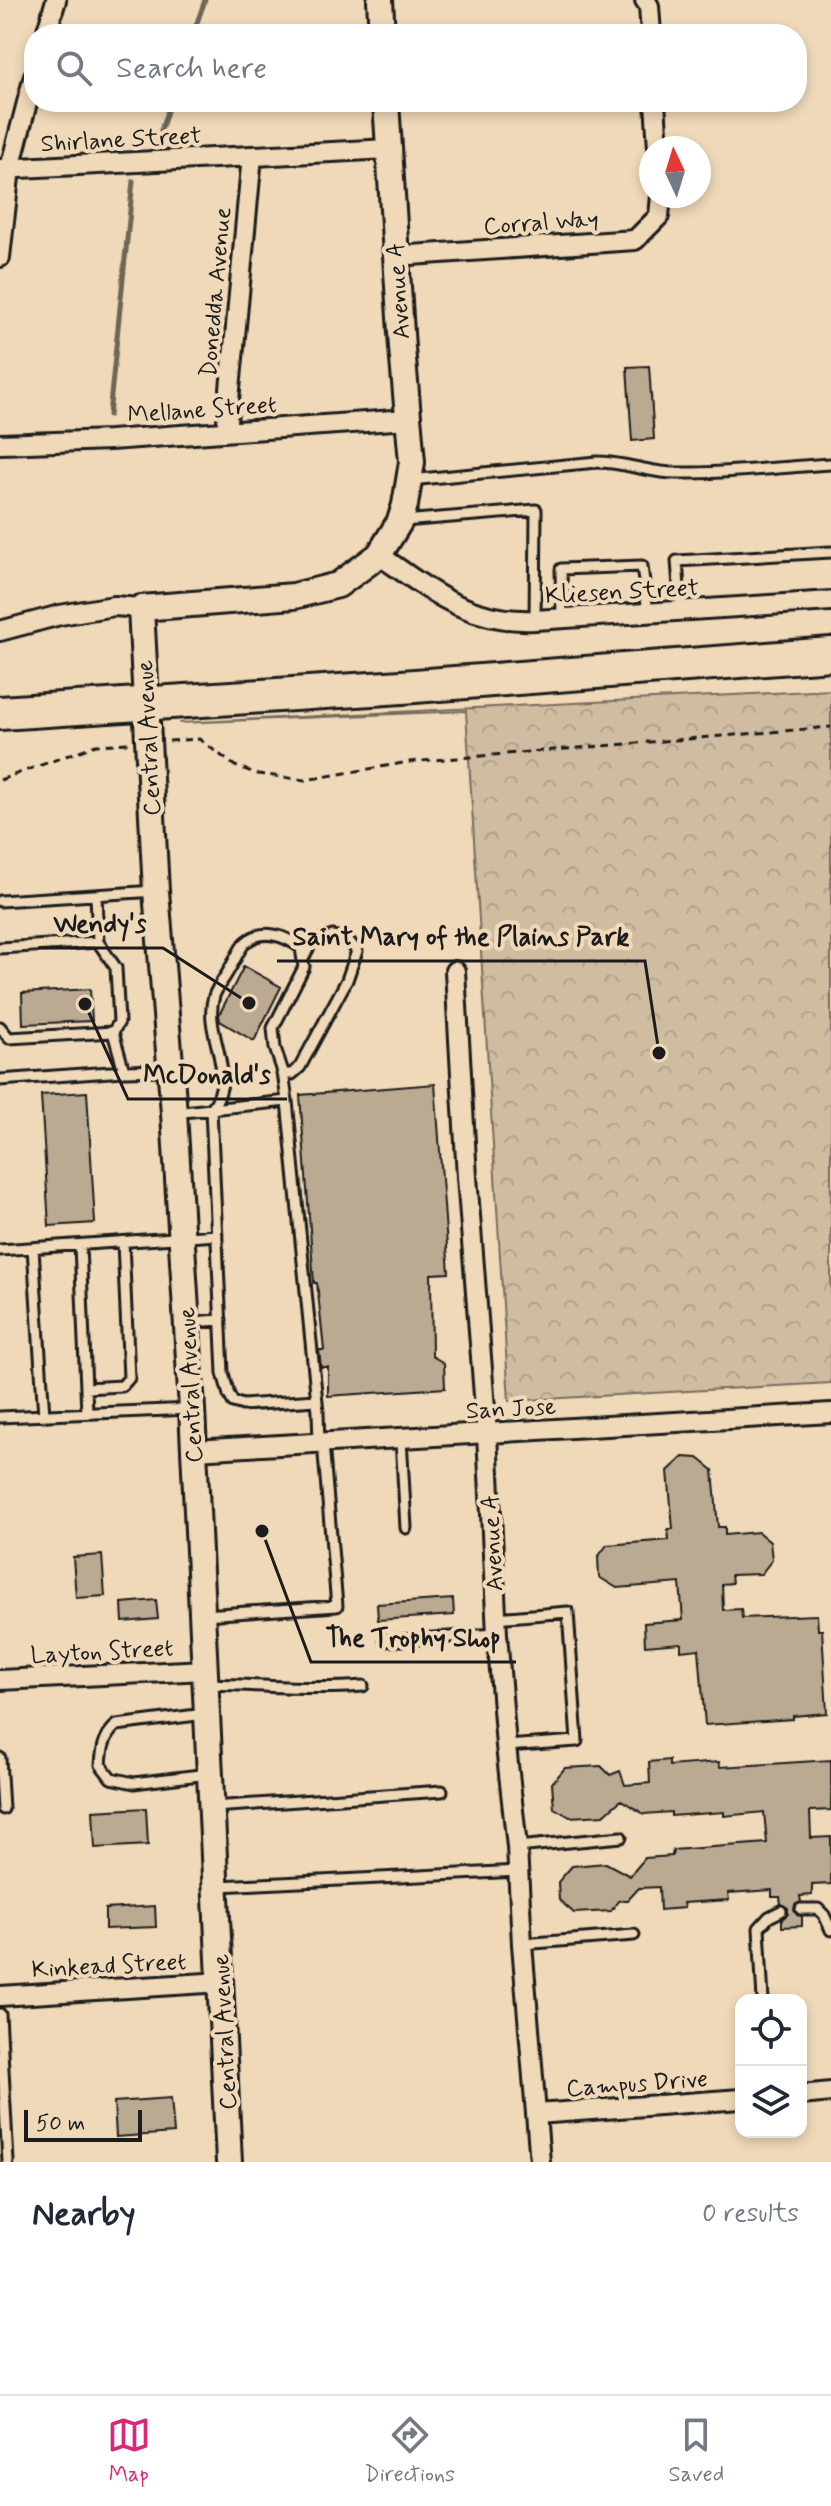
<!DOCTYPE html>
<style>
:root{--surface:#fff;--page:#f6f6f7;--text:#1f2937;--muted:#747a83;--line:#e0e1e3;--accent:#db2777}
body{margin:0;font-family:Mynerve,sans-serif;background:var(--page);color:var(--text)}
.controls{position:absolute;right:24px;bottom:24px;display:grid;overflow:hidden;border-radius:16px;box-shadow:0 4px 12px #0003}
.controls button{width:72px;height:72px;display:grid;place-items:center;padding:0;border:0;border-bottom:2px solid var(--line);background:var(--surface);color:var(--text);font:40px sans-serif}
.compass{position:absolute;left:639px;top:136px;width:72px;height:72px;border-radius:50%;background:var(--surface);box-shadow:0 4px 12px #0003;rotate:356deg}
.scale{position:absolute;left:24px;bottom:20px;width:118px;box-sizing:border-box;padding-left:8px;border:4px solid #1c1c1c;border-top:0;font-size:22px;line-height:28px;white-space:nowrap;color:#1c1c1c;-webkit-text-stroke:6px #efd9b8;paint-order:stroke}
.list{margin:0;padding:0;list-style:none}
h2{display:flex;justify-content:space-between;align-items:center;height:104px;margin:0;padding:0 32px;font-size:34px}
h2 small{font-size:26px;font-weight:400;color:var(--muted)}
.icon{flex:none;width:44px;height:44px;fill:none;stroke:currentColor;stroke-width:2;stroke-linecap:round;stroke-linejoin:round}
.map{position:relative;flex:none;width:831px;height:2162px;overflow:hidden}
.search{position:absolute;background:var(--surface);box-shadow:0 4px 12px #0003;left:24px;right:24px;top:24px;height:88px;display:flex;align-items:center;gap:20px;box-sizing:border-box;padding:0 28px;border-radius:32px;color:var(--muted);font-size:30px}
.sheet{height:232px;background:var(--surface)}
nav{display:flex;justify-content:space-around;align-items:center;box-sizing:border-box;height:112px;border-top:2px solid var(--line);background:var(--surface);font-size:22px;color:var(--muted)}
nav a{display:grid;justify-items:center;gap:4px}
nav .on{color:var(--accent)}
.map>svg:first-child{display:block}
.park{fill:url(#park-crowns);stroke:#766c5e;stroke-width:2}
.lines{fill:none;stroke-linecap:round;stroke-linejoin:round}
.stream{stroke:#6e6558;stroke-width:5}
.building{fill:#bbaa92;stroke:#1c1c1c;stroke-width:2}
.service-casing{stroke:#1c1c1c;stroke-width:15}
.minor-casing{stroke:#1c1c1c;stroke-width:24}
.tertiary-casing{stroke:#1c1c1c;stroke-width:30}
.trunk-casing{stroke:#1c1c1c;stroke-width:38}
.path{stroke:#1c1c1c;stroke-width:3;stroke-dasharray:8 6;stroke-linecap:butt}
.service{stroke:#efd9b8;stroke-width:9}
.minor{stroke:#efd9b8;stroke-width:18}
.tertiary{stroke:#efd9b8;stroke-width:24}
.trunk{stroke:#efd9b8;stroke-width:32}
.labels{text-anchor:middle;stroke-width:8;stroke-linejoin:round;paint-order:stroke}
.street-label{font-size:24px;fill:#1c1c1c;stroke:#efd9b8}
.leader{fill:none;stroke:#1c1c1c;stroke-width:3}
.callout-dot{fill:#1c1c1c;stroke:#efd9b8;stroke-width:3}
.callout-label{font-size:26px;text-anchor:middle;font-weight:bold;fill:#1c1c1c;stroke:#efd9b8;stroke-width:8;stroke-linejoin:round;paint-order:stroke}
</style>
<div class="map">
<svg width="831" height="2162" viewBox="0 0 831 2162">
<defs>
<pattern id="park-crowns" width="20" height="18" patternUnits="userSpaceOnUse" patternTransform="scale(2)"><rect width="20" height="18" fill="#d0bda1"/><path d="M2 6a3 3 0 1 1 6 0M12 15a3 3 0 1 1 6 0" fill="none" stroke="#b2a28a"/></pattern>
</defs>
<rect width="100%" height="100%" fill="#efd9b8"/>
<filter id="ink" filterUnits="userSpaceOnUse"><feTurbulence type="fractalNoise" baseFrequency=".0125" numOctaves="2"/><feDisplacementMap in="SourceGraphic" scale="16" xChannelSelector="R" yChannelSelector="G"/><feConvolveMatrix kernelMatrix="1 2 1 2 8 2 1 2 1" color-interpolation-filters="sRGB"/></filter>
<g filter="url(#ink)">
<path class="park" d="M831,690V1383L509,1401L466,711L179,723Z"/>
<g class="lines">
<path class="stream" d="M193,34L205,0
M156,146L170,102
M109,415L133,181"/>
</g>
<path class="building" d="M649,366L654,439L632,441L627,367Z
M244,966L281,987L254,1041L220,1021L219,1015Z
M90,989L92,1021L23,1024L22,993Z
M435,1084L449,1273L431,1274L432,1356L444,1363L445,1388L328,1396V1367H321L319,1350H324L317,1283H314L300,1095Z
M87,1092L95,1223L49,1226L41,1095Z
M683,1457L698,1458L713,1470L718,1527H725V1535L758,1532L770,1542L772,1560L761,1574L731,1575L732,1583L722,1584L723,1610L741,1609L742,1618L817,1615L818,1630H822L827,1713L793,1716V1719L705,1725L699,1649L681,1651V1643L645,1646L644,1623L683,1620L680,1583L617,1588L599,1577L598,1557L607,1545L669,1540L668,1529H673L668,1471Z
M102,1555L105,1596L76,1598L73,1557Z
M453,1599L454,1615L378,1620L377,1604Z
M156,1600L158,1619L123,1622L122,1603Z
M669,1760V1766L719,1762L720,1767L831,1760V1810L810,1811L811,1838L831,1837V1884L812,1885V1895L800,1896L801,1902L795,1905L794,1910L797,1915L802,1916V1926L782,1927V1919L788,1914V1908L781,1904L780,1897H772V1890L728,1893L729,1900L683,1903L684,1908L660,1910L659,1887L639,1888L628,1900L618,1901L611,1911L574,1913L559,1900L558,1882L572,1866L606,1863L630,1876L645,1858L672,1856L673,1850L767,1843L764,1812L724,1816V1812L671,1816V1812L644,1814L621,1800L604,1815L570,1817L554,1808L552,1783L565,1768L601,1766L610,1775L620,1771L625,1785L650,1783L649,1762Z
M146,1808L148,1845L95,1848L93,1811Z
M155,1906L156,1927L105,1929V1909Z
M171,2098L174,2133L116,2137L114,2102Z"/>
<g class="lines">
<g class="service-casing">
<path id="service" d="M410,480L597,462C625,462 649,473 676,473C727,474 780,467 831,464
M403,521L536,510L535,620
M681,612L677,561L831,552
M562,618L561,569L642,566L648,613
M0,901L156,891
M0,948L98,942
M0,1027L9,1038L113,1032L119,1022L116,968L98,942L96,895
M113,1032L124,1071L168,1070
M282,1074H292L300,1067L347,980L357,951L348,940L333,936L311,943L303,959
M0,1080L124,1071
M287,1101L318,1412L319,1443
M174,1113L211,1109C240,1074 202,1034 214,996C217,987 225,978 229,970C234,962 239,949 245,943C262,927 286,936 301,948L304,967L273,1028L275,1048L283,1072L287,1101L211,1109L223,1373L229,1395L233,1402L243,1405L316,1400
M80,1245L87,1413
M33,1248L44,1416
M0,1250L217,1235
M190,1322L221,1320
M86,1388L122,1386L129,1378L123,1242
M0,1417L192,1409
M401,1438L406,1528
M204,1615L337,1606L323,1443
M496,1618L568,1612L577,1741L506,1746
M385,1641L497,1634
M207,1684C259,1685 310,1690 363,1686
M205,1714L117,1725C104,1735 102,1749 101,1765L111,1778L134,1783L208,1774
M0,1758L3,1809
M213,1807L442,1791
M517,1847L621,1837
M218,1886L519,1871
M801,1909H818L824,1915L831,1930
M522,1944L634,1935
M763,2000L759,1928L769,1917L781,1911
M0,2014L8,2162"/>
</g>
<g class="minor-casing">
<path id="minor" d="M645,0L649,6L651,34
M46,34L56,0
M655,102L658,148
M0,169L389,149
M396,256L635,240L659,216L661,196
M0,257L10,168L34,76
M226,432L252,156
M0,444L110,440L408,419
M379,555C431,591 468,623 535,620L831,601
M0,631L60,615L114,606L141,608
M455,971L467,1177L487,1434L497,1634L506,1746L517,1847L522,1944L540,2162
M194,1450L831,1413
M0,1680L206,1670
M0,1996L222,1982
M801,2095L831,2092
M537,2114L741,2099"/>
</g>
<g class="tertiary-casing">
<path id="tertiary" d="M380,0L382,34
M229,2162L192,1409L174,1113L156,891L141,608L294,596L338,585L379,555L400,521L405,505L412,462L402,348L386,102"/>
</g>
<g class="trunk-casing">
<path id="trunk" d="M0,713L402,687L831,654"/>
</g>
<path class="path" d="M169,741L199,739L235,766L258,774L305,780L409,762L831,727
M0,780L96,745L129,743"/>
<use href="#service" class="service"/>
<use href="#minor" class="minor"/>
<use href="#tertiary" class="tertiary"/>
<use href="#trunk" class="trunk"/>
</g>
</g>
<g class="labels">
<g class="street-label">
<text transform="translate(121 139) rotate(-3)" y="8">Shirlane Street</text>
<text transform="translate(541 222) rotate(-4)" y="8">Corral Way</text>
<text transform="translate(398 291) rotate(-94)" y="8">Avenue A</text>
<text transform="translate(215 292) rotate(-85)" y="8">Donedda Avenue</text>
<text transform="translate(202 409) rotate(-4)" y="8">Mellane Street</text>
<text transform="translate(622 591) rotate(-3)" y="8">Kliesen Street</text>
<text transform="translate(148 738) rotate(-93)" y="8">Central Avenue</text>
<text transform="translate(190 1385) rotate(-93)" y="8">Central Avenue</text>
<text transform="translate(511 1408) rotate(-3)" y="8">San Jose</text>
<text transform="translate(492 1543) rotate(-93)" y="8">Avenue A</text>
<text transform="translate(102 1651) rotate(-3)" y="8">Layton Street</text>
<text transform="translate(109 1965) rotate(-3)" y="8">Kinkead Street</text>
<text transform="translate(224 2032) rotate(-93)" y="8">Central Avenue</text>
<text transform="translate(637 2083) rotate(-4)" y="8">Campus Drive</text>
</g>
</g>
<path class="leader" d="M249 1003L163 948H38M659 1053L645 961H277M85 1004L128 1099H287M262 1531L311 1662H516"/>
<g class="callout-dot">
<circle cx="249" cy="1003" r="8"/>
<circle cx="659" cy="1053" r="8"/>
<circle cx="85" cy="1004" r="8"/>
<circle cx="262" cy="1531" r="8"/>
</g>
<g class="callout-label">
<text x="100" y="932">Wendy's</text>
<text x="461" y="945">Saint Mary of the Plains Park</text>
<text x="207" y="1083">McDonald's</text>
<text x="413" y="1646">The Trophy Shop</text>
</g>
</svg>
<div class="controls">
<button><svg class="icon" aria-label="locate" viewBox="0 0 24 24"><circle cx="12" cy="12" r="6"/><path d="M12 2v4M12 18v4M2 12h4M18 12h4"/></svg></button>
<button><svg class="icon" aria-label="layers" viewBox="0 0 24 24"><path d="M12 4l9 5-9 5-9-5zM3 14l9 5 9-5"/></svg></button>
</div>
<svg class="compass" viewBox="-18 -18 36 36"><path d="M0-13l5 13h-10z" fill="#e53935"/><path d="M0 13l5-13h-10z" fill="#747a83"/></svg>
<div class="scale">50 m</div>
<div class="search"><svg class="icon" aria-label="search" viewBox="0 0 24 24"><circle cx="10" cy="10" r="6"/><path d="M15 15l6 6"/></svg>Search here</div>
</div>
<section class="sheet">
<h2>Nearby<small>0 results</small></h2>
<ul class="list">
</ul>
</section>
<nav>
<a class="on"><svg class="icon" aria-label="map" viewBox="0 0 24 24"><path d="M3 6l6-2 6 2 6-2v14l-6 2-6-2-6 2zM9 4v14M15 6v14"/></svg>Map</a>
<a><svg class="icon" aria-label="directions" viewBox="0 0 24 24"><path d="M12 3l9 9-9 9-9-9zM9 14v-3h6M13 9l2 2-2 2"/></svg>Directions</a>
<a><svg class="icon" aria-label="saved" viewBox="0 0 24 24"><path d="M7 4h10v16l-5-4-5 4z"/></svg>Saved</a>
</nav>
